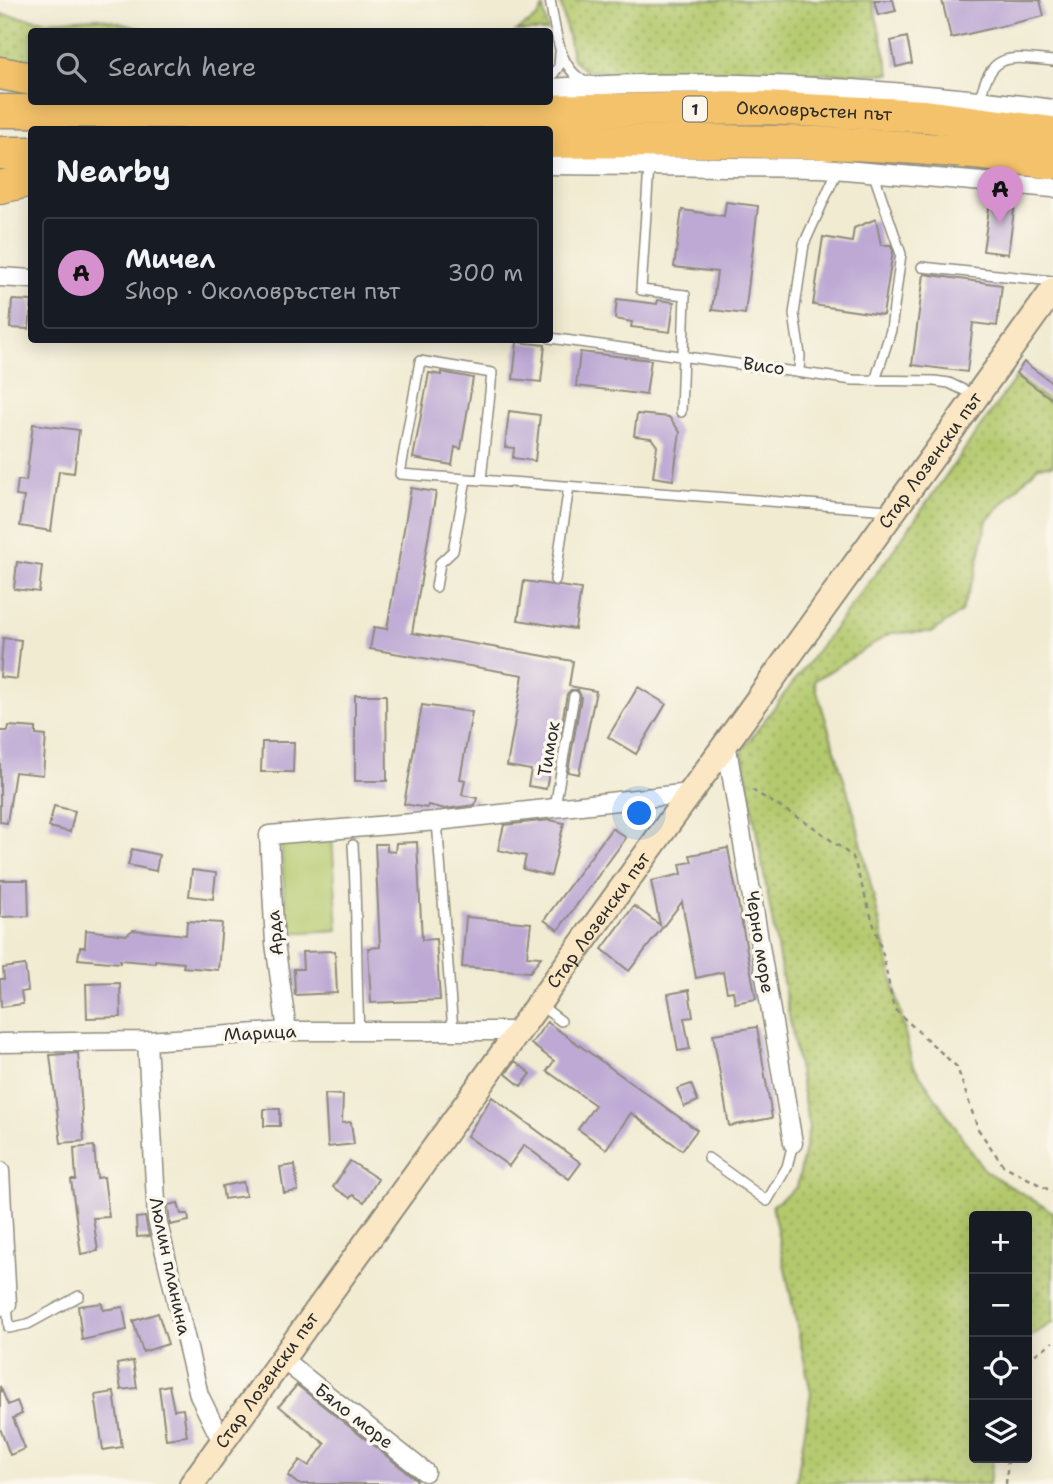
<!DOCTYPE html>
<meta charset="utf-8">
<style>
:root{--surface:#171b24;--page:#20242c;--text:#f1f3f6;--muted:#9ea1a6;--line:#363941;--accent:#d690ce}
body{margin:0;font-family:"Shantell Sans",sans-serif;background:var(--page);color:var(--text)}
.controls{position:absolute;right:21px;bottom:21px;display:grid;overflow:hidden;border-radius:7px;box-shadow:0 4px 18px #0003}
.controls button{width:63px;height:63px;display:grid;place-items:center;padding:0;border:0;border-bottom:2px solid var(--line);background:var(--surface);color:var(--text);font:35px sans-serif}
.you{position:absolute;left:640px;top:814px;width:24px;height:24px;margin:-18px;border:5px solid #fff;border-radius:50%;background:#1a73e8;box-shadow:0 0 0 10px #1a73e833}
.badge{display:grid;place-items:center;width:46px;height:46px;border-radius:50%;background:var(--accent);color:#111;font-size:23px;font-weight:700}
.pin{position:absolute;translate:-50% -58px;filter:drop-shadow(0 2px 4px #0008)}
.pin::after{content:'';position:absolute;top:37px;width:24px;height:21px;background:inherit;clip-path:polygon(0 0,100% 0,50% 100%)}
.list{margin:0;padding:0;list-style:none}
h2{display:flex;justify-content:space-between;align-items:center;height:91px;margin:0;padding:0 28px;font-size:30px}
h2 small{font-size:23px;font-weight:400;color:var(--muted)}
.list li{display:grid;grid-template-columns:46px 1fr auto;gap:21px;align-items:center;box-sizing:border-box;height:112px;margin:0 14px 14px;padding:0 14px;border:2px solid var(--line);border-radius:7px}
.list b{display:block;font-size:26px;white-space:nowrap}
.list p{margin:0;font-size:23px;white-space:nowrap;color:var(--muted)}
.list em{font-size:23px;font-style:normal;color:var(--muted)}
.icon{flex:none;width:38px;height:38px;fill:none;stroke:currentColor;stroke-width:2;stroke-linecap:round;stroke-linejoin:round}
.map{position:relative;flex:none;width:1053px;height:1484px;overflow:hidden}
.search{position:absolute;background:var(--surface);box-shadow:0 4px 18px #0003;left:28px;top:28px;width:525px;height:77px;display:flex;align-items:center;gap:18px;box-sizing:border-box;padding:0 24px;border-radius:7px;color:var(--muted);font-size:26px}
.panel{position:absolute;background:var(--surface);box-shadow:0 4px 18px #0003;left:28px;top:126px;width:525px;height:217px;border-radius:7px}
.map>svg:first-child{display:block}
.grass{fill:url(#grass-dots);stroke:#707a4c;stroke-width:2}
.pitch{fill:#b4c96d;stroke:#707a4c;stroke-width:2}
.building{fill:#bda9d4}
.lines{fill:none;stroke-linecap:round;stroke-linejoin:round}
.lane-casing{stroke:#8e8b7e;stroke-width:12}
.street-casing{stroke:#8e8b7e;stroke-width:21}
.secondary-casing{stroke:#8e8b7e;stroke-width:28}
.highway-casing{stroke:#8e8b7e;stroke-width:35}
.path{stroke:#8e8b7e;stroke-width:2.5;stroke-dasharray:5 5;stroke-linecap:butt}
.lane{stroke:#fff;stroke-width:9}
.street{stroke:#fff;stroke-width:18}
.secondary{stroke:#fbe7c3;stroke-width:24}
.highway{stroke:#f4c26a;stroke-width:32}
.labels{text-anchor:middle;stroke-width:7;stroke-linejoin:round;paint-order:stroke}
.shield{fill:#fbf7ec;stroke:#696865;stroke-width:2}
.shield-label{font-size:16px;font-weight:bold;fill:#2b2b2b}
.street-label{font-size:18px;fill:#2b2b2b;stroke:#fbf7ec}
</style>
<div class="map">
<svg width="1053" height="1484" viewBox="0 0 1053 1484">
<defs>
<pattern id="grass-dots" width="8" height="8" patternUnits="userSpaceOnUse" patternTransform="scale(1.75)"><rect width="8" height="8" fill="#b4c96d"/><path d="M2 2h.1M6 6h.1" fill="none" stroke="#93a35a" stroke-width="1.8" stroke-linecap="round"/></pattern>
</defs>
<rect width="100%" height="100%" fill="#fbf7ec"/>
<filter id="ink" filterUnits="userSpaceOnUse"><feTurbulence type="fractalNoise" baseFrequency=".0143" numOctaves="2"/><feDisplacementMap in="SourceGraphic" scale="14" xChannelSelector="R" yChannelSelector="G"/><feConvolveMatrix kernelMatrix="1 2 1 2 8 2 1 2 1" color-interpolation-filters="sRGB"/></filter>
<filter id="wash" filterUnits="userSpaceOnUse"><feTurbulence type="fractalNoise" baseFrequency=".00686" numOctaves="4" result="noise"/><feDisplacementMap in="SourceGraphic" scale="28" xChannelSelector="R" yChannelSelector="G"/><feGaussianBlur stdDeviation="1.57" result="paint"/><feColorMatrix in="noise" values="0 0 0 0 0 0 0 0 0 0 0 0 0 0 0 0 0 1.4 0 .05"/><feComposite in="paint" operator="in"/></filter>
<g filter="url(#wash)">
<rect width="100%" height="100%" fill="#f1ebd2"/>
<path class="grass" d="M560,0H872L890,74L585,71L573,59Z
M543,7L548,31H516L538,17Z
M0,14L45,21L99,18L152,31L32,32L31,70L0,63Z
M1016,377L1053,404V465L1038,466L987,520L975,575L961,612L932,632L891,633L814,681L855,816L912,1063L985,1171L1053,1212V1322L1027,1339V1216H974V1458H993L989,1484H796L811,1393L772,1206L797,1187L809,1128L742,750L889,556Z"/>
<path class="pitch" d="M332,838L338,930L287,933L281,842Z"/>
<g id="blocks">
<path class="building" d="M874,0H893L896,11L878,15Z
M942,0H1040L1044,16L951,38Z
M907,37L912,63L896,67L891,41Z
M991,194L1016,197L1008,254L983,251Z
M726,202L758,206L745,314L712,310L717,272L674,267L682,210L724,216Z
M876,219L881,245H891L893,251L883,315L813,305L823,237L852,242L854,228Z
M924,274L1002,285L997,326L973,323L967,372L912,365Z
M617,299L657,304L658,300L674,302L670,332L631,327L632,322L615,319Z
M12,300L32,301L29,329L10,328Z
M517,342L545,345L541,382L513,379Z
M580,352L651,360L646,395L576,386Z
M1024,362L1053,383V400L1016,373Z
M442,372L473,378L461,449L455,447L452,465L413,458L429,373L442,375Z
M509,411L540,415L535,461L513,458L514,448L505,447Z
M637,414L669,417L680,432L673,480L653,477L657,446L651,438L634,436Z
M33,424L79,430L74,473L59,471L51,531L20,526L24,497L16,496L18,480L26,481Z
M411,488L436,492L412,633L573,661L569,686L596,691L579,774L568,772L581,697L578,690H571L567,694L554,769L550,768L546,789L528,786L531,770L507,766L523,675L370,649L374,627L387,629Z
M17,562L42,566L39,592L14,589Z
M524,581L581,589L575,629L518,620Z
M3,638L21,640L17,679L0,677Z
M638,687L666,704L636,754L608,737Z
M355,695H386L387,781H355Z
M422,705L472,712L460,779L465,780L462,795L477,798L475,805L445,809L428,805L427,808L404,804Z
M9,726L36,728V735L46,736L43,775L15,772L7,823L0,822V731H8Z
M262,742H294L293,772H261Z
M54,806L75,811L70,832L49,827Z
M550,820L564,823L551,876L523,869L526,856L498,850L504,825Z
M612,828L626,838L558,930L544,920Z
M417,842L422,940L436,939L440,1000L371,1003L368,948L380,947L375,844H387V851L395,852L396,843Z
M728,848L756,999L735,1003L733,991L727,992L723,972L696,978L682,902L629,971L602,949L634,906L660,925L651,881L682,874L680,864L692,862L690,855Z
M132,849L159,855L156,871L128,865Z
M192,870L216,873L213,899L189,896Z
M0,880H28L29,916L0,917Z
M466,917L531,923L527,956L541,957L530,972L462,967Z
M187,921L222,923L218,970L183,967L184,963L155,960V963L120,960V963L78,959L80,947H85L86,930L126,935L133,930L186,935Z
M335,951L337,993L295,995L294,969H303L302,952Z
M25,965L28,991L21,992L23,1004L1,1007L0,979H4L3,968Z
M120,983L121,1017L87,1018L86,984Z
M689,990L693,1017L684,1018L690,1049L678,1051L668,994Z
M547,1022L697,1130L682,1150L631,1113L606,1149L578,1129L595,1105L547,1071L554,1061L531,1044Z
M757,1027L772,1118L729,1126L713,1034Z
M78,1053L84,1141L61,1143L50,1055Z
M515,1061L531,1074L521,1086L506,1074Z
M691,1084L698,1101L684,1107L677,1089Z
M325,1094L343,1095L342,1123L351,1122L354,1144L328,1147Z
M492,1097L581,1163L569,1179L524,1145L509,1166L467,1136Z
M264,1109H280V1126H264Z
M94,1146L97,1178L104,1177L109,1217L93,1218L98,1251L81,1254L71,1180H76L74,1148Z
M350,1161L378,1179L364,1202L353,1195L350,1198L333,1187Z
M295,1165L298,1191L284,1193L280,1167Z
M243,1182L246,1196L224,1199L222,1186Z
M178,1203L181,1214H188L189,1221L170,1225L168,1205Z
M145,1217L149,1236L137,1237L136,1218Z
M102,1303L103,1310L123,1307L127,1330L82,1340L78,1306Z
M158,1313L168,1344L143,1352L133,1321Z
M133,1361L137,1388L121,1390L117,1364Z
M169,1385L174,1410L183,1409L187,1436L166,1439L159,1387Z
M297,1385L417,1480L414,1484H298L288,1476L300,1460L309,1466L325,1444L279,1406Z
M0,1386L8,1405L17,1401L22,1414L13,1418L25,1449L10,1455L0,1428Z
M114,1392L122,1447L103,1450L95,1395Z"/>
</g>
</g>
<g filter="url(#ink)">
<use href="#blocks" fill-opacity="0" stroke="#8e8b7e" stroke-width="2"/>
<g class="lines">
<g class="lane-casing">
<path id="lane" d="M550,0C556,29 557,70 588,83
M550,79L559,66L560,53
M980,99C991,51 1009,57 1053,61
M649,166L641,290L685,295L681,412
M873,172L901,254L891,330L875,381
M922,267L1053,281
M550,338L853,380L934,381L949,383L976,396
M799,371L800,355L794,314L804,244L838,169
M481,480L492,373L420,361L400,474L889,510
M555,580L569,486
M436,587L440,563L453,551L466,479
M555,807L574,696
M437,821L453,1031
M353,845C357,907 356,969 359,1031
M540,1005L561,1021
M708,1158L767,1201L787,1167L793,1143
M7,1304L9,1328L28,1324L79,1296"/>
</g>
<g class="street-casing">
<path id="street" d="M550,88C718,77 886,87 1053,109
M550,165L822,168L1053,188
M0,277L32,279
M726,742L793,1143
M287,1031L275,943L269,835L437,821L690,793
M147,1041L157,1219L199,1395L222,1442
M0,1043L147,1041L287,1031H520
M0,1171L7,1304L0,1306
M282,1359L425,1472"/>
</g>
<g class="secondary-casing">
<g id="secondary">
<path id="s1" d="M192,1484L1053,290"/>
</g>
</g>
<g class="highway-casing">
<g id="highway">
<path d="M0,73L32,79"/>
<path id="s2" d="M0,111L363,113L764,108L925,116L1053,133"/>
<path d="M550,142C718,140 886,138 1053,163"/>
<path d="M0,153H32"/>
<path d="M0,187L32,180"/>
</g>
</g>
<path class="path" d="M752,790L815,828L853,857L883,955L894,1009L957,1067L978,1129L1003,1165L1053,1192
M1027,1360L1053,1342
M1006,1484L1008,1458"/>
<use href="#lane" class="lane"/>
<use href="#street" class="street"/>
<use href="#secondary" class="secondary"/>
<use href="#highway" class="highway"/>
</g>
</g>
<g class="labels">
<rect class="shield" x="683" y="96.5" width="24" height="25" rx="5"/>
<g class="shield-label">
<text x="695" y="115">1</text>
</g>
<g class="street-label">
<text dy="6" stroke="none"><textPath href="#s2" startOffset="814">Околовръстен път</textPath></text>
<text transform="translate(764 366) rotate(8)" y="6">Висо</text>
<text dy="6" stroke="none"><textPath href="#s1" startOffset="1262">Стар Лозенски път</textPath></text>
<text transform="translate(549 749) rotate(-80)" y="6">Тимок</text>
<text dy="6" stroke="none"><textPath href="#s1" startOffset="695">Стар Лозенски път</textPath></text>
<text transform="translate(275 933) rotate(-95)" y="6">Арда</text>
<text transform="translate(760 942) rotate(81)" y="6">Черно море</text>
<text transform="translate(260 1033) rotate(-3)" y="6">Марица</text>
<text transform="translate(170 1266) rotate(78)" y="6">Люлин планина</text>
<text dy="6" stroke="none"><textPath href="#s1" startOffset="128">Стар Лозенски път</textPath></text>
<text transform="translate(354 1416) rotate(38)" y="6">Бяло море</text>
</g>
</g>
</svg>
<div class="controls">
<button>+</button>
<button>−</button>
<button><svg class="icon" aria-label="locate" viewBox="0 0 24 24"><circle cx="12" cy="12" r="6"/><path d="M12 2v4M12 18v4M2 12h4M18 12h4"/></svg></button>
<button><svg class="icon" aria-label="layers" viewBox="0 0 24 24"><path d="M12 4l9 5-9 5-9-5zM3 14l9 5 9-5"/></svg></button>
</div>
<div class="you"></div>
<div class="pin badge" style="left:1000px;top:224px">A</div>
<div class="search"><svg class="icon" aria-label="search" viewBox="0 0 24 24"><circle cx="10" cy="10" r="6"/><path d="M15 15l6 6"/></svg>Search here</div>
<section class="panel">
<h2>Nearby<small></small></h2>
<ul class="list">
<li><span class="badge">A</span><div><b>Мичел</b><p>Shop · Околовръстен път</p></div><em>300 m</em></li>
</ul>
</section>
</div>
